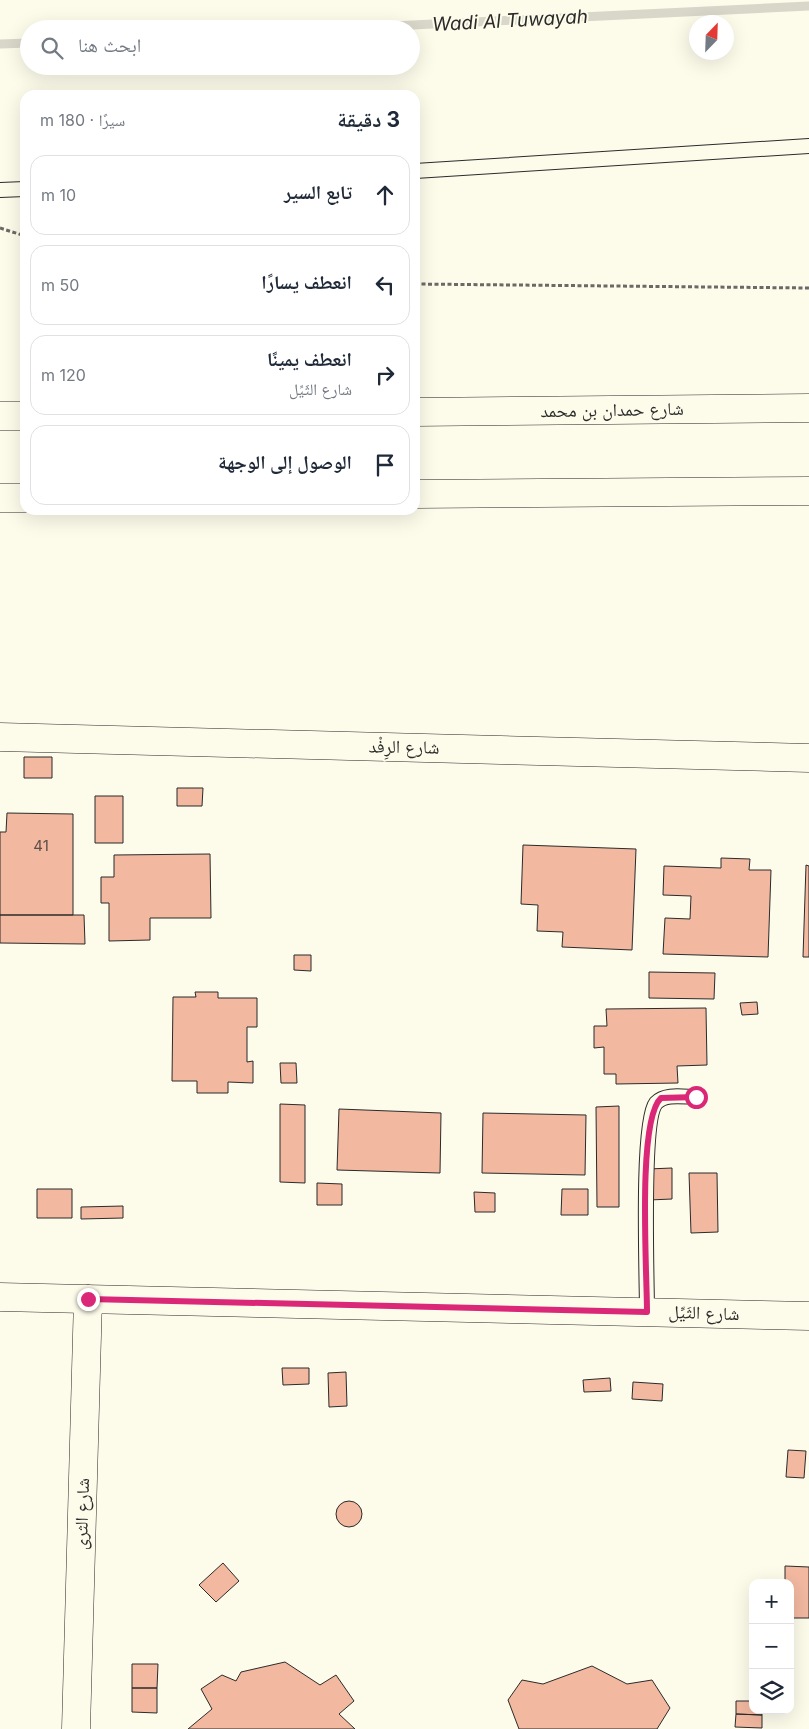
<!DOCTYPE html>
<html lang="ar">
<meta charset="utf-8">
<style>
:root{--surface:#fff;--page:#f6f6f7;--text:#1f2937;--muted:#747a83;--line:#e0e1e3}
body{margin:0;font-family:Inter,"Noto Naskh Arabic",sans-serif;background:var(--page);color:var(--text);direction:rtl}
.controls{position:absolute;right:15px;bottom:15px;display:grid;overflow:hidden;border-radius:10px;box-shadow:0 5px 20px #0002}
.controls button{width:45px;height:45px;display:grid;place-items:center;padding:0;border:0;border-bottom:1px solid var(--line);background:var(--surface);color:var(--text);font:25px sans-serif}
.compass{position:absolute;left:689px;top:15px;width:45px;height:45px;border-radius:50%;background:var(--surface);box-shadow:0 5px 20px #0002;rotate:23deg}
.stop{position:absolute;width:15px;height:15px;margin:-11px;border:4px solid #db2777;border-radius:50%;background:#fff}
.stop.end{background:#db2777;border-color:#fff;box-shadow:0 1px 5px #0008}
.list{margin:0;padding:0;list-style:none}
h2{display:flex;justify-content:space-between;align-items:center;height:65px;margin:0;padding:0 20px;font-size:21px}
h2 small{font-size:16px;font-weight:400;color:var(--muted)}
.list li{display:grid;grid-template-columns:32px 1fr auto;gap:15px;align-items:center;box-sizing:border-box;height:80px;margin:0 10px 10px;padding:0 10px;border:1px solid var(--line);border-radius:15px}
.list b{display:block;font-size:19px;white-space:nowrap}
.list p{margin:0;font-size:16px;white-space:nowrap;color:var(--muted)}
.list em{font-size:16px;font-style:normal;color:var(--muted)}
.icon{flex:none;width:28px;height:28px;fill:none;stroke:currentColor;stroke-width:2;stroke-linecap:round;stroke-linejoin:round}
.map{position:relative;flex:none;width:809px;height:1729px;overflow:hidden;direction:ltr}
.search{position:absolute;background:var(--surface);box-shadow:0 5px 20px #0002;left:20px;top:20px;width:400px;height:55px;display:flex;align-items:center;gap:12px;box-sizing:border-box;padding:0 18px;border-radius:28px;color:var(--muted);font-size:19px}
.panel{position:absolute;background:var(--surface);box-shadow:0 5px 20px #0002;left:20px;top:90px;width:400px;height:425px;border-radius:15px;direction:rtl}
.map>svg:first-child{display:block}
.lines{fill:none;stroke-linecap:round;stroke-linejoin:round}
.stream{stroke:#d8d7c9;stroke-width:9}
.building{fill:#f2b8a0;stroke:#2b2b2b}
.service-casing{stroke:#2b2b2b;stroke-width:16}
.minor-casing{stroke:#2b2b2b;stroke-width:29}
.primary-casing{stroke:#2b2b2b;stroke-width:29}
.path{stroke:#6a6964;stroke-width:3;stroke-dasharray:4 2.5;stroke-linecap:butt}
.service{stroke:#fdfbea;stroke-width:14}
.minor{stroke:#fdfbea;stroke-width:28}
.primary{stroke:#fdfbea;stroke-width:28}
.route{stroke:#db2777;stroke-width:6}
.labels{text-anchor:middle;stroke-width:4;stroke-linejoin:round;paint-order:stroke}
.number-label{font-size:15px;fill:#5d4e48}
.street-label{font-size:18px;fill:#2b2b2b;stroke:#fdfbea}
.water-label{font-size:19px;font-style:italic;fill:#2b2b2b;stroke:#fdfbea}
</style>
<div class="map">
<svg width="809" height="1729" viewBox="0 0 809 1729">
<rect width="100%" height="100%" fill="#fdfbea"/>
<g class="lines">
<path class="stream" d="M330,29L809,6
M0,44L29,43"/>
</g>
<path class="building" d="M24,757H52V778H24Z
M177,788H203L202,806H177Z
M95,796H123V843H95Z
M7,813L73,814V915H0V832H6Z
M523,845L636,849L632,950L562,947L563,932L537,931L538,905L521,904Z
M210,854L211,918H150V940L109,941V903H101V877H114V855Z
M721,858L750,859L749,870H771L768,957L663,954L665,918L690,919L691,896L663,895L664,866L721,868Z
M806,865L809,866V957H803Z
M0,915H84L85,944L0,943Z
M294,955H311V971L294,970Z
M649,972L715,973L714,999L649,998Z
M195,992H218V998H257V1027H247V1062L253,1061V1083L228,1082V1093H197V1081H172L173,997H196Z
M757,1002L758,1014L742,1015L740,1003Z
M706,1008L707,1065L677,1066L678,1083L616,1084V1074H604V1047L594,1048V1026H607L606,1009Z
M280,1063H296L297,1083H281Z
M280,1104L305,1105V1183L280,1182Z
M619,1106V1207H597L596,1107Z
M339,1109L441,1113L440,1173L337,1170Z
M483,1113L586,1115L585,1175L482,1173Z
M672,1168V1199L649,1200L648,1169Z
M689,1173H717L718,1232L691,1233Z
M317,1183L342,1184V1205H317Z
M37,1189H72V1218H37Z
M562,1189H588V1215H561Z
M474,1192L495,1193V1212H475Z
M123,1206V1218L81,1219V1207Z
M282,1368H309V1384L283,1385Z
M346,1372L347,1406L329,1407L328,1373Z
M610,1378L611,1391L584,1392L583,1380Z
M633,1382L663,1384L662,1401L632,1399Z
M788,1450L806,1451L804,1478L786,1477Z
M336 1514a13 13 0 1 1 26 0a13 13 0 1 1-26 0Z
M223,1563L239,1581L216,1602L199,1585Z
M785,1566L809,1567V1618H790V1583H785Z
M285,1662L320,1685L336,1675L354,1701L339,1714L355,1729H188L212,1709L201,1689L222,1675L236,1681L241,1672Z
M132,1664H158L157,1688H132Z
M592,1666L627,1684L652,1680L670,1708L657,1729H519L508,1700L522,1680L543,1684Z
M132,1688H157V1713L132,1712Z
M736,1701H753V1710H762V1715L736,1714Z
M736,1714L762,1715V1728L735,1727Z"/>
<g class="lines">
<g class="service-casing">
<path id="service" d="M415,171L809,146
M0,190L25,189
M647,1311C647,1279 641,1121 656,1103C665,1093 684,1097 696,1097"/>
</g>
<g class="minor-casing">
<path id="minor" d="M0,737L809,758
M0,1297L809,1316
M76,1729L88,1299"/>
</g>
<g class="primary-casing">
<path id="primary" d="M415,412L809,408
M0,416H25
M415,494L809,491
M0,498H25"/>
</g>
<path class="path" d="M0,228L25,236
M415,284L809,288"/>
<use href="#service" class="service"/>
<use href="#minor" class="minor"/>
<use href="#primary" class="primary"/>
</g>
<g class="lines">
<path class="route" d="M88,1299L647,1312C647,1273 637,1120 661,1098L696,1097"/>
</g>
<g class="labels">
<g class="number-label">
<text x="41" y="851">41</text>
</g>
<g class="street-label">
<text transform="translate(612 410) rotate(-1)" y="6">شارع حمدان بن محمد</text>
<text transform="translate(404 747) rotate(1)" y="6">شارع الرِفْد</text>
<text transform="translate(704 1313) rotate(2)" y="6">شارع الثَيِّل</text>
<text transform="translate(82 1514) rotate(-88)" y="6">شارع الثرى</text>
</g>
<g class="water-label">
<text transform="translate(510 20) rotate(-3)" y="7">Wadi Al Tuwayah</text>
</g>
</g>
</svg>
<div class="controls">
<button>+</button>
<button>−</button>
<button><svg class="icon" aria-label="layers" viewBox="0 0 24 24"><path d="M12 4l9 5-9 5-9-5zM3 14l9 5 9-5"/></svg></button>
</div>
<svg class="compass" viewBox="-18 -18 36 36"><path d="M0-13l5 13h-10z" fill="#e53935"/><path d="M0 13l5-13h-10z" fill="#747a83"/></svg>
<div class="stop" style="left:696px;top:1097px"></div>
<div class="stop end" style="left:88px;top:1299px"></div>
<div class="search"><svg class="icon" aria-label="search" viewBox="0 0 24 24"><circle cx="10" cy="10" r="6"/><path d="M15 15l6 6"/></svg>ابحث هنا</div>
<section class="panel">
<h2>3 دقيقة<small>سيرًا · 180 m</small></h2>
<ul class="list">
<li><svg class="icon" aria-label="ahead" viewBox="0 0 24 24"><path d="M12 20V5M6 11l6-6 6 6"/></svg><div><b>تابع السير</b></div><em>10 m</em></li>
<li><svg class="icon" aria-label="left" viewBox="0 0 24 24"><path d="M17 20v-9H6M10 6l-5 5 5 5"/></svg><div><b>انعطف يسارًا</b></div><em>50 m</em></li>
<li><svg class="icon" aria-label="right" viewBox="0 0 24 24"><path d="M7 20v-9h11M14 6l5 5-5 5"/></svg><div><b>انعطف يمينًا</b><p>شارع الثَيِّل</p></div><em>120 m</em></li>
<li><svg class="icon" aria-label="arrive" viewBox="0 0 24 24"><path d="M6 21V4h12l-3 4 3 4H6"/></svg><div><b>الوصول إلى الوجهة</b></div></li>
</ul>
</section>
</div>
